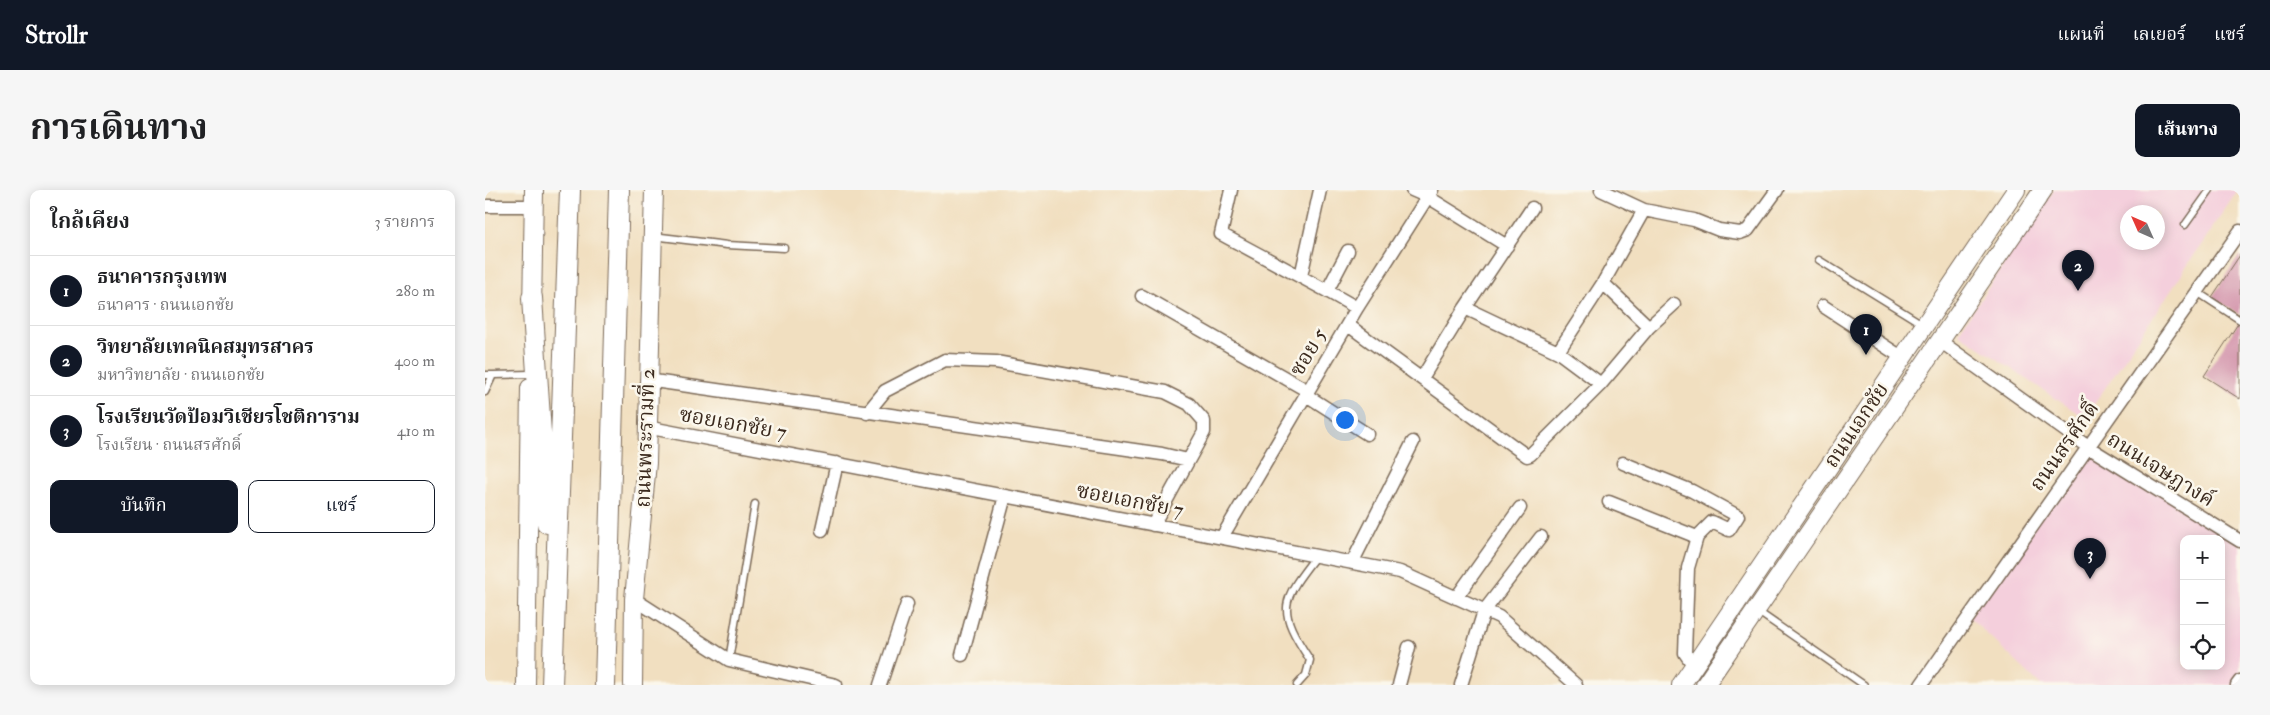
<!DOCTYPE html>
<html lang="th">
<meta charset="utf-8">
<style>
:root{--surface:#fff;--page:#f6f6f6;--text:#202124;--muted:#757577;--line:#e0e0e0;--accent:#111827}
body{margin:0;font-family:"IM FELL Double Pica","Noto Serif Thai",serif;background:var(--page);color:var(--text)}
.controls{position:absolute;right:15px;bottom:15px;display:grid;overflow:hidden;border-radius:10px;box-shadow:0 2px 12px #0003}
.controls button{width:45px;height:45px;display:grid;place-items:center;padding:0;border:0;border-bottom:1px solid var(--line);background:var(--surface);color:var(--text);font:25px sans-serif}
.compass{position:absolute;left:1635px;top:15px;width:45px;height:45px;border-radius:50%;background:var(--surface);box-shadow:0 2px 12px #0003;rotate:315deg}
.you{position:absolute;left:859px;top:229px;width:18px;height:18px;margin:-12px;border:4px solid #fff;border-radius:50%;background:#1a73e8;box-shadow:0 0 0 8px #1a73e833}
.badge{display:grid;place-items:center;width:32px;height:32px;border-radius:50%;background:var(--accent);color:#fff;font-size:16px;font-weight:700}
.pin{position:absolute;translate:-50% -41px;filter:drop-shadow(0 1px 2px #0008)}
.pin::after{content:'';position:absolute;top:26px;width:18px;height:15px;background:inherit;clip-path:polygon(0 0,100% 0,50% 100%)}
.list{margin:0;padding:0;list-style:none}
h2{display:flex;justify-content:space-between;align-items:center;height:65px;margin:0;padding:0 20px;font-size:21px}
h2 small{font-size:16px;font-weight:400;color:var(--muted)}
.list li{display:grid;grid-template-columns:32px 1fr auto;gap:15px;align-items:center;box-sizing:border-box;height:70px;padding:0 20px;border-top:1px solid var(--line)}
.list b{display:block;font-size:19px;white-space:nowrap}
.list p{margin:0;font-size:16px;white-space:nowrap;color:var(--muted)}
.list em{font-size:16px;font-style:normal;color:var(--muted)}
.actions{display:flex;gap:10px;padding:15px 20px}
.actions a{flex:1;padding:11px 0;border:1px solid var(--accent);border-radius:10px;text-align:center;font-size:18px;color:var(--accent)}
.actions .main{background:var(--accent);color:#fff}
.icon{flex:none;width:28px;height:28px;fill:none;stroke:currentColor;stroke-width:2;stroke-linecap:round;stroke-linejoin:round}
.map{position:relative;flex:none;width:1755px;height:495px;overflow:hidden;border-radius:10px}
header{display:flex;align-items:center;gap:30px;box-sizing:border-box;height:70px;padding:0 25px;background:var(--accent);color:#fff}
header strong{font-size:24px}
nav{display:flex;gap:28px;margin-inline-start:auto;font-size:18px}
.intro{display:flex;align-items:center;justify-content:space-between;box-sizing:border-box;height:120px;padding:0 30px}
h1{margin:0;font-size:35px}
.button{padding:12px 22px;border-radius:10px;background:var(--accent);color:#fff;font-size:18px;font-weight:700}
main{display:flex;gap:30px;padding:0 30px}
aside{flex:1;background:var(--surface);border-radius:10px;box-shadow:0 2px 12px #0003}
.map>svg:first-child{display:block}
.built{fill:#f4cfdc;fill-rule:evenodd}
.building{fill:#d69bb0}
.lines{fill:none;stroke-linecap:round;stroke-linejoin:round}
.service-casing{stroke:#7b6957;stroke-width:9}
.minor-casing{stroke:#7b6957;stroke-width:15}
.secondary-casing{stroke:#7b6957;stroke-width:20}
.trunk-casing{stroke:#7b6957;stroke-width:22}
.service{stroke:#fff;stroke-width:6}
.minor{stroke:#fff;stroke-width:12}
.secondary{stroke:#fff;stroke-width:18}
.trunk{stroke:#fff;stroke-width:20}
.labels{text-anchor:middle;stroke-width:5;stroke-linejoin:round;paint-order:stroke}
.street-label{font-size:21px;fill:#3b2a1e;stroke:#fbf7ec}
</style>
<header>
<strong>Strollr</strong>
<nav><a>แผนที่</a><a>เลเยอร์</a><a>แชร์</a></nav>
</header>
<div class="intro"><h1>การเดินทาง</h1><a class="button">เส้นทาง</a></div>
<main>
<aside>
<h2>ใกล้เคียง<small>3 รายการ</small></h2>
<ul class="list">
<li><span class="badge">1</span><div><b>ธนาคารกรุงเทพ</b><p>ธนาคาร · ถนนเอกชัย</p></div><em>280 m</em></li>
<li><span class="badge">2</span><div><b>วิทยาลัยเทคนิคสมุทรสาคร</b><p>มหาวิทยาลัย · ถนนเอกชัย</p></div><em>400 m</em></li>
<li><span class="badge">3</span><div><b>โรงเรียนวัดป้อมวิเชียรโชติการาม</b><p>โรงเรียน · ถนนสรศักดิ์</p></div><em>410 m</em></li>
</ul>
<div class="actions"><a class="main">บันทึก</a><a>แชร์</a></div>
</aside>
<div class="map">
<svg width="1755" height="495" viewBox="0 0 1755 495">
<rect width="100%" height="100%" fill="#fbf7ec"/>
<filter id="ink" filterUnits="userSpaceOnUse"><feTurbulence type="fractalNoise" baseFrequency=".02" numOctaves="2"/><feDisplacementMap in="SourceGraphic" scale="10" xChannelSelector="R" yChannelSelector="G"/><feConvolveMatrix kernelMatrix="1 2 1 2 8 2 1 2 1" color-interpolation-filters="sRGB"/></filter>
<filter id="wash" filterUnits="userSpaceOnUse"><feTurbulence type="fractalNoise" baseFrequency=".0096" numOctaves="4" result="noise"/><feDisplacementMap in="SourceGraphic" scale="20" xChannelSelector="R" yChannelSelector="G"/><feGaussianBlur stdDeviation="1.12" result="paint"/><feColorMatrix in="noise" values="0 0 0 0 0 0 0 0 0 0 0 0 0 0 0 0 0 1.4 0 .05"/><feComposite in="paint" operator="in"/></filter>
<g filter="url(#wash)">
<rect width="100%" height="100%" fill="#f1dfc0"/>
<path class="built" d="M1569,0H1753L1600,228L1473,143ZM1642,22H1672V52H1642Z
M1603,257L1755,351V491L1752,495H1556L1484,427ZM1699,349H1736V476H1699Z"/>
<g id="blocks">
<path class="building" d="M1755,65V125L1727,107Z
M1754,132L1755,133V209L1719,186Z"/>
</g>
</g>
<g filter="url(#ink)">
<use href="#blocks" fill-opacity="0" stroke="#7b6957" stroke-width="1"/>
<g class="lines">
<g class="service-casing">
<path id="service" d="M1700,35L1725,0
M168,46L242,55L299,58
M1334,70L1439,135
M1712,102L1755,130
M0,185H8
M0,202L8,185L45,184
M1272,421L1379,495
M244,470L270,314
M812,495L821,485L825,470C791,419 796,411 831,366"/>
</g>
<g class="minor-casing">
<path id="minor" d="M746,0L736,44L842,101L863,61
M927,0L943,7L1022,56
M1116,0L1159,20L1209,30L1234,40L1255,43L1263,40L1292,0
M0,16H48
M816,86L835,0
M842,101L872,118
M657,106L823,201
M1338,116L1418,168
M980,118L1073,162L1116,194
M863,135L1042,266L1045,265L1116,194L1164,137L1118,93
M1164,137L1189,114
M1455,151L1603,257L1755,351
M1073,162L1118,93L1159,20
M937,188L980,118L1047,18
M162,190L677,264L703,270
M821,205L882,244
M382,223L400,201L460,170L511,172L680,202L704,214L719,231V242L668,335
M161,237L915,382L1014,427L1091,495
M1138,273L1207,301L1253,326L1244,340L1227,332L1212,347L1203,378L1200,463L1209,476
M1124,312L1212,347
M337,340L352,273
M737,347L872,118L947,0
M867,373L928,252
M971,408L1035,318
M149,409L244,470L351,495
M477,465L520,306
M395,495L422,414
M914,495L924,457
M976,495L999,421L1056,347
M1436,495L1755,41
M1752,495L1755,491"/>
</g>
<g class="secondary-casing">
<path id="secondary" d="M47,122L49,0
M41,495L45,198
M148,495L149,409L162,273L169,0
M1196,495L1531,0
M1220,495L1558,0"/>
</g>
<g class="trunk-casing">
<path id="trunk" d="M47,108L62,333
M67,495L85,0
M120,495L134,0"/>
</g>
<use href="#service" class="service"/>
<use href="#minor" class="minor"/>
<use href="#secondary" class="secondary"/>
<use href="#trunk" class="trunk"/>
</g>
</g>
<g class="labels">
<g class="street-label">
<text transform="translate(823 162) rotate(-59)" y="7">ซอย 5</text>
<text transform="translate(248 233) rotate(10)" y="7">ซอยเอกชัย 7</text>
<text transform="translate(1371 235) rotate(-56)" y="7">ถนนเอกชัย</text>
<text transform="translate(160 248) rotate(-88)" y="7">ถนนพระรามที่ 2</text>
<text transform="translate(1579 256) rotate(-55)" y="7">ถนนสรศักดิ์</text>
<text transform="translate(1676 279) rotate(32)" y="7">ถนนเจษฎางค์</text>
<text transform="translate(645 310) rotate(11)" y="7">ซอยเอกชัย 7</text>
</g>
</g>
</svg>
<div class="controls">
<button>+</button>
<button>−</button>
<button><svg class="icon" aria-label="locate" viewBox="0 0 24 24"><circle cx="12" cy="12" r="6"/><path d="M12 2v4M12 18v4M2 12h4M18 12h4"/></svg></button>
</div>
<svg class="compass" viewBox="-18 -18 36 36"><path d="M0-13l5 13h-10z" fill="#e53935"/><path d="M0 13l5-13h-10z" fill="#757577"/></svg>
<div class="you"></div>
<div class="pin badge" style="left:1381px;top:165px">1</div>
<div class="pin badge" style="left:1593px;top:101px">2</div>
<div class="pin badge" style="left:1605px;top:389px">3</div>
</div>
</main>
